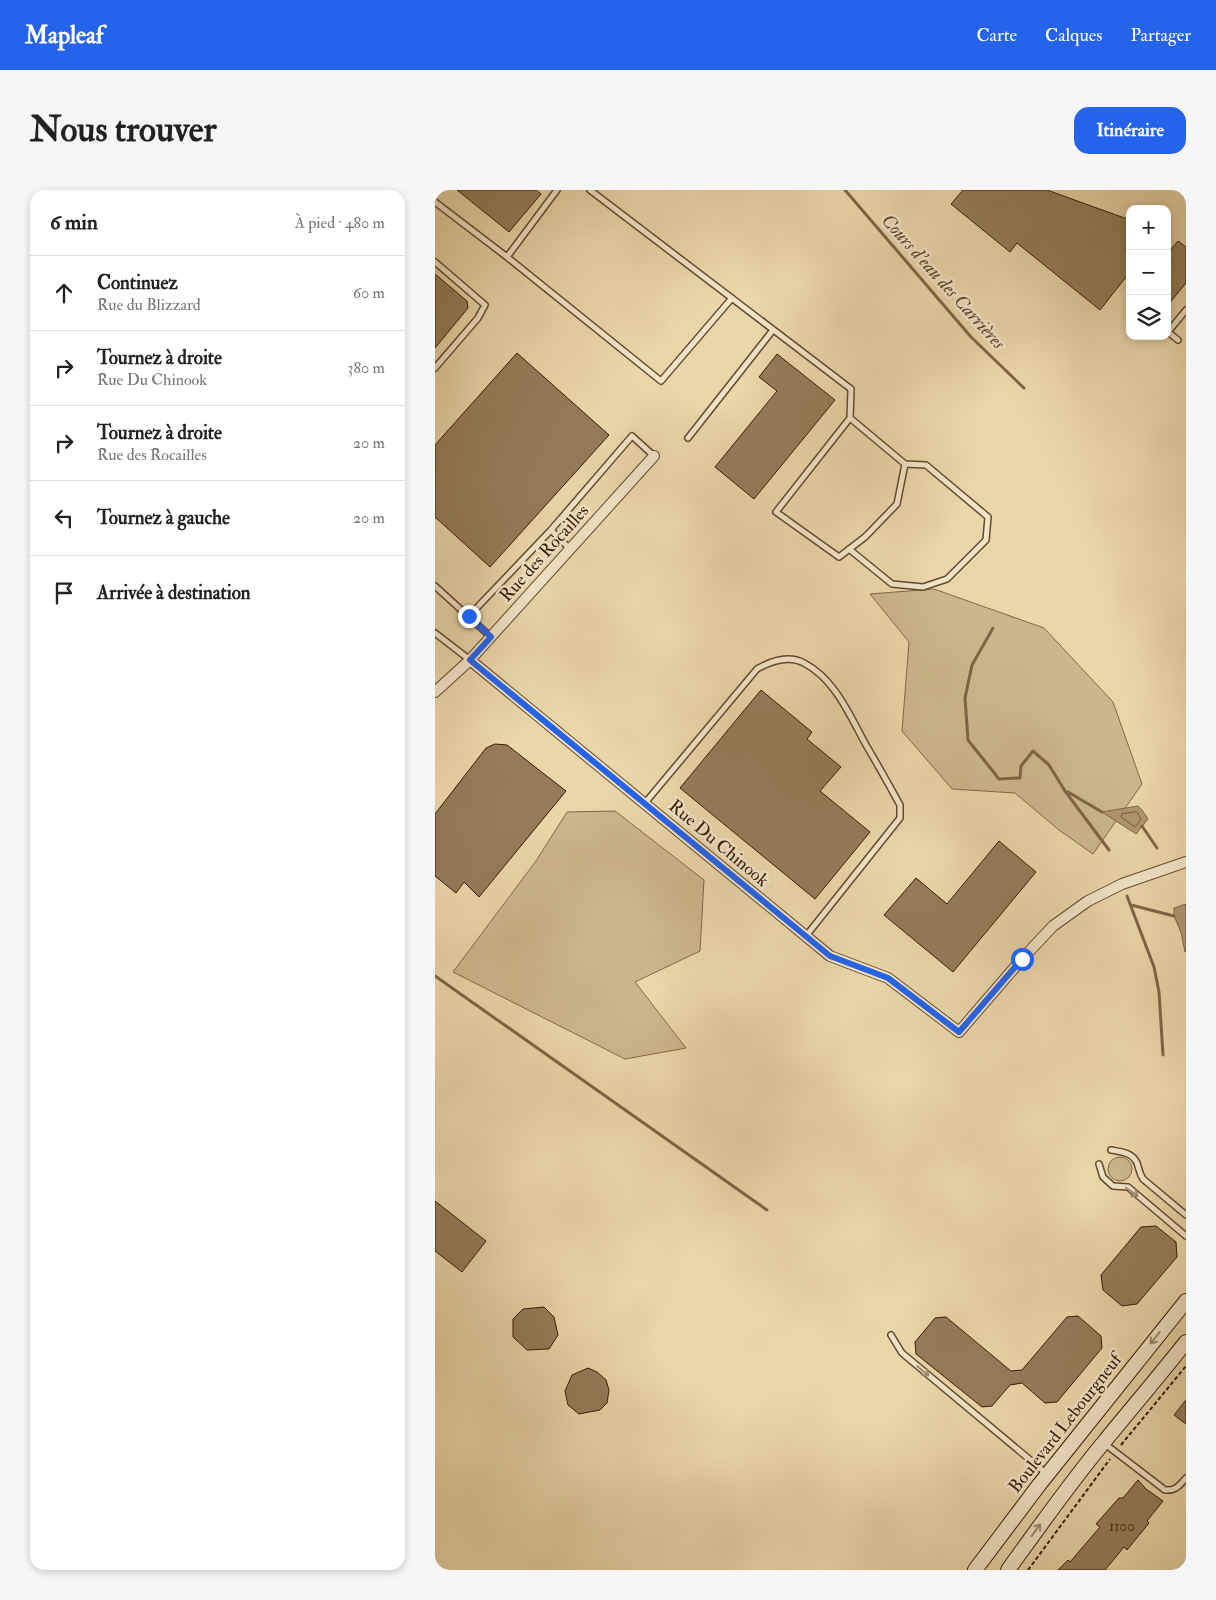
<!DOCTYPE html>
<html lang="fr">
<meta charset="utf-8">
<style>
:root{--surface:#fff;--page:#f6f6f6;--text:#222;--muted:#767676;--line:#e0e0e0;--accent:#2563eb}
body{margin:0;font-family:"IM FELL Double Pica",serif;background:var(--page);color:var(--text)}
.controls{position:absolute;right:15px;top:15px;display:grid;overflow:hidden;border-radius:10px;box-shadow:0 2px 8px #0003}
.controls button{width:45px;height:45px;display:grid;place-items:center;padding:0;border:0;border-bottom:1px solid var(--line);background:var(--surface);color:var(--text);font:25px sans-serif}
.stop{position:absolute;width:15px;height:15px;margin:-11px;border:4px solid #2563eb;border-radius:50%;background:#fff}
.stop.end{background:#2563eb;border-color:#fff;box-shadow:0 1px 5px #0008}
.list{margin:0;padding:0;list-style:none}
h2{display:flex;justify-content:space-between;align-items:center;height:65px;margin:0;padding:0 20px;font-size:21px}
h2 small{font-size:16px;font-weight:400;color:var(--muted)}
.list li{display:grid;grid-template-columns:32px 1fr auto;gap:15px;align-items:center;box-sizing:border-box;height:75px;padding:0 20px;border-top:1px solid var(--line)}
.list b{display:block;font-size:19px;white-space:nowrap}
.list p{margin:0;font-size:16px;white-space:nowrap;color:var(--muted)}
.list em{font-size:16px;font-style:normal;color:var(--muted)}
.icon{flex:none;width:28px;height:28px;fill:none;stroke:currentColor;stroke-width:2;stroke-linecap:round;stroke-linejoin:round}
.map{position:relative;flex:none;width:751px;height:1380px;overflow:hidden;border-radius:15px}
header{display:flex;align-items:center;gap:30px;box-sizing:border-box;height:70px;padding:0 25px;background:var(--accent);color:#fff}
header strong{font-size:24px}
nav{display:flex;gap:28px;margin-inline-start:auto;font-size:18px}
.intro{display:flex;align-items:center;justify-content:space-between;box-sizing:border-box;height:120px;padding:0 30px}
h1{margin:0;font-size:35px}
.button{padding:12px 22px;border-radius:15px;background:var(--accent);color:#fff;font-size:18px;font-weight:700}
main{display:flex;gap:30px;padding:0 30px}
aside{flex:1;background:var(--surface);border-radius:15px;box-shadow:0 2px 8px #0003}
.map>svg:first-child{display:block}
.green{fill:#cbb68d;stroke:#806849}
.water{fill:#ad9671;stroke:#7d6546}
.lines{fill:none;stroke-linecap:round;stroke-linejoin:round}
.shore{stroke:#72583b;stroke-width:1}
.stream{stroke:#7d6546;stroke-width:3}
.building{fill:#947c5a;stroke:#361b05}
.service-casing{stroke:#634a2e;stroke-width:8}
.minor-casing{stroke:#634a2e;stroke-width:12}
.secondary-casing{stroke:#361b05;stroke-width:16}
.path{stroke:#361b05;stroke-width:2;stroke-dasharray:4 2.5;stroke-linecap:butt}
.service{stroke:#f1e4c7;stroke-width:5}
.minor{stroke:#f1e4c7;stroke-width:10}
.secondary{stroke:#f1e4c7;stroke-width:14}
.oneway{stroke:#9d8a70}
.route{stroke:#2563eb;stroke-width:6}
.labels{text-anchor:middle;stroke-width:5;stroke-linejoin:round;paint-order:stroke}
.number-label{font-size:15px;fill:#4e331a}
.street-label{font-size:18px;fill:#361b05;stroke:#f1e4c7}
.water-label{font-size:19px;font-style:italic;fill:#60462b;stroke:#f1e4c7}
</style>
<header>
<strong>Mapleaf</strong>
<nav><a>Carte</a><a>Calques</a><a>Partager</a></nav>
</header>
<div class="intro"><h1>Nous trouver</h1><a class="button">Itinéraire</a></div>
<main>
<aside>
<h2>6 min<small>À pied · 480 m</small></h2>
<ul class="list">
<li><svg class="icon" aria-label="ahead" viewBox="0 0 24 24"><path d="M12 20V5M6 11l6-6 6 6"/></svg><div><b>Continuez</b><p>Rue du Blizzard</p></div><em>60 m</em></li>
<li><svg class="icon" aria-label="right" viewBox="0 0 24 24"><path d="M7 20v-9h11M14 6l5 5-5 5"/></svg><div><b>Tournez à droite</b><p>Rue Du Chinook</p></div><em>380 m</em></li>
<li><svg class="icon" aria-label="right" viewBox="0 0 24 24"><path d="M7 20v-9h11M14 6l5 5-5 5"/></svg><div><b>Tournez à droite</b><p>Rue des Rocailles</p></div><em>20 m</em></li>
<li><svg class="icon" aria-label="left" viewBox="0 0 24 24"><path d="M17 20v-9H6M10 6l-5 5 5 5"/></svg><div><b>Tournez à gauche</b></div><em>20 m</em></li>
<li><svg class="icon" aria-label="arrive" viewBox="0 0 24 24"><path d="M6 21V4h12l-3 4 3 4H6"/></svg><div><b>Arrivée à destination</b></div></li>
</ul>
</aside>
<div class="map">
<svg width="751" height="1380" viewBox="0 0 751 1380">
<rect width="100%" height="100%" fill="#ead6a9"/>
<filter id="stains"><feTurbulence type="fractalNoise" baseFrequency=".004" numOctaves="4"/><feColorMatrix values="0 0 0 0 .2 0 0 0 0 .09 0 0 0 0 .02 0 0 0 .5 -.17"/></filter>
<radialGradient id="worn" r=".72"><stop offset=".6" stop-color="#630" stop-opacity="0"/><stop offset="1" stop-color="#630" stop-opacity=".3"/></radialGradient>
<path class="green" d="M499,399L609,438L678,512L707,594L658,664L624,640L580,603L517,599L467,541L474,452L435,404Z
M180,621L269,690L265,761L200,792L251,858L190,869L18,782L101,671L132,622Z
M673 979a12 12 0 1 1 24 0a12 12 0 1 1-24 0Z"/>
<path class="water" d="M703,616L707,620L713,629L701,644L667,622Z
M751,714V761L750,762L746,742L739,726V718Z"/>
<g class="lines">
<path class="shore" d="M702,622L706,629L700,637L686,627L687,624Z"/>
<path class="stream" d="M410,0L536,147L589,198
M558,438L537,475L530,508L533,550L564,589L585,588L586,576L598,561L614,575L630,601L674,660
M633,602L667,622
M707,636L722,658
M692,706L719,777L724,802L728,865
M696,715L739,726
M0,786L332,1020"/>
</g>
<path class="building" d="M22,0H101L106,4L74,42Z
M528,0H612L695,30V82L665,120L582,53L575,62L516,14Z
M743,51L751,57V93L732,116V64Z
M0,84L32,111L33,118L0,158Z
M82,163L174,245L55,377L0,327V255Z
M342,164L400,210L319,309L280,277L342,201L324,187Z
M326,500L377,542L372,549L406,577L385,601L435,642L380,709L245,598Z
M60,554L72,555L131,601L44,707L29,692L21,703L0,686V624L51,558Z
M564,651L601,682L518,782L449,725L481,688L512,714Z
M0,1011L51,1051L27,1082L0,1061Z
M721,1036L741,1052L742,1067L702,1114L687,1116L668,1100L666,1085L706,1037Z
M109,1117L119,1127L123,1145L114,1159L92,1160L78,1147V1129L88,1119Z
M643,1126L666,1146L667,1158L622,1212L610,1213L587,1193L575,1195L557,1216L547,1217L481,1164L480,1152L500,1128L511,1127L576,1181L587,1180L632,1127Z
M153,1178L162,1182L171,1190L174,1200L172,1213L165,1220L144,1224L133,1215L130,1201L137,1185Z
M751,1210V1234L739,1225Z
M703,1290L711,1299L728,1311L712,1331L714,1333L692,1360L689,1357L670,1380H623L633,1370L635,1372L665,1337L661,1334L684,1308H688Z"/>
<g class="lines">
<g class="service-casing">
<path id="service" d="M122,0L72,67L226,191L297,108
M155,0L416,199L415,228L341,322L404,367L430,347L462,314L470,274L415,228
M0,12L72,67
M0,72L50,115L43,128L0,178
M743,150L733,142L751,120
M253,248L338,140
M135,359L116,340L197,246L219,266
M414,359L457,394L488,397L512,389L551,350L553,327L491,275L470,274
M0,396L56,447
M34,426L116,340
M0,443L35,470
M210,613L322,479C336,471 354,465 369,473C400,489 415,526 431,555C443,575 454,595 465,615V628L371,746
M676,960C686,962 697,962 702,973C704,978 704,983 708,989L751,1025
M664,974L668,987L678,996L693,997L751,1046
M456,1145L467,1163L612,1284
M670,1254L730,1300C741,1301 745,1295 751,1288"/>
</g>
<g class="minor-casing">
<path id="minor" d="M35,470L395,766L453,788L524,842L587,769L618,736L653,711L687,694L751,672
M0,502L35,470L219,266"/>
</g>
<g class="secondary-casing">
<path id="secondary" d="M540,1380L604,1295L751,1111
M573,1380C604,1337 635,1293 669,1252C696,1219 724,1186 751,1152"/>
</g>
<path class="path" d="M686,1255L751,1176
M593,1380L675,1269"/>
<use href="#service" class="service"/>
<use href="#minor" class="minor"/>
<use href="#secondary" class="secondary"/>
</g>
<defs><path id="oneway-shaft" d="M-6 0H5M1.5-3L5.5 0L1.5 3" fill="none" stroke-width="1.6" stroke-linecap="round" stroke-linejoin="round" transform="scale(1.25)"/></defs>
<g class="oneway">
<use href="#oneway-shaft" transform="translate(697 1002) rotate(35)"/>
<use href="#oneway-shaft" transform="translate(720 1148) rotate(128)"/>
<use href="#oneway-shaft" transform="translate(488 1181) rotate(40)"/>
<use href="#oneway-shaft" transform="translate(601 1340) rotate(-54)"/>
</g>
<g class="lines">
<path class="route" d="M34,426L56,447L35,470L395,766L453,788L524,842L587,769"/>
</g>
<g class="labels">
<g class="number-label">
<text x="687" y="1341">1100</text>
</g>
<g class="street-label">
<text transform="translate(109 363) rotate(-48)" y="6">Rue des Rocailles</text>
<text transform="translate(284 653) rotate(40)" y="6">Rue Du Chinook</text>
<text transform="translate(630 1233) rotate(-52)" y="6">Boulevard Lebourgneuf</text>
</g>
<g class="water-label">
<text transform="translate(509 91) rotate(48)" y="7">Cours d'eau des Carrières</text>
</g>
</g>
<rect width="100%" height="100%" filter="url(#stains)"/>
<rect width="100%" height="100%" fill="url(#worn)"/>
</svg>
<div class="controls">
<button>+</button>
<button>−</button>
<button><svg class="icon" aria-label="layers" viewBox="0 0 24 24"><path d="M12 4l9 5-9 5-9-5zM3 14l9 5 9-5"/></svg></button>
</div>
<div class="stop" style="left:587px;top:769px"></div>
<div class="stop end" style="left:34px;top:426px"></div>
</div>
</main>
